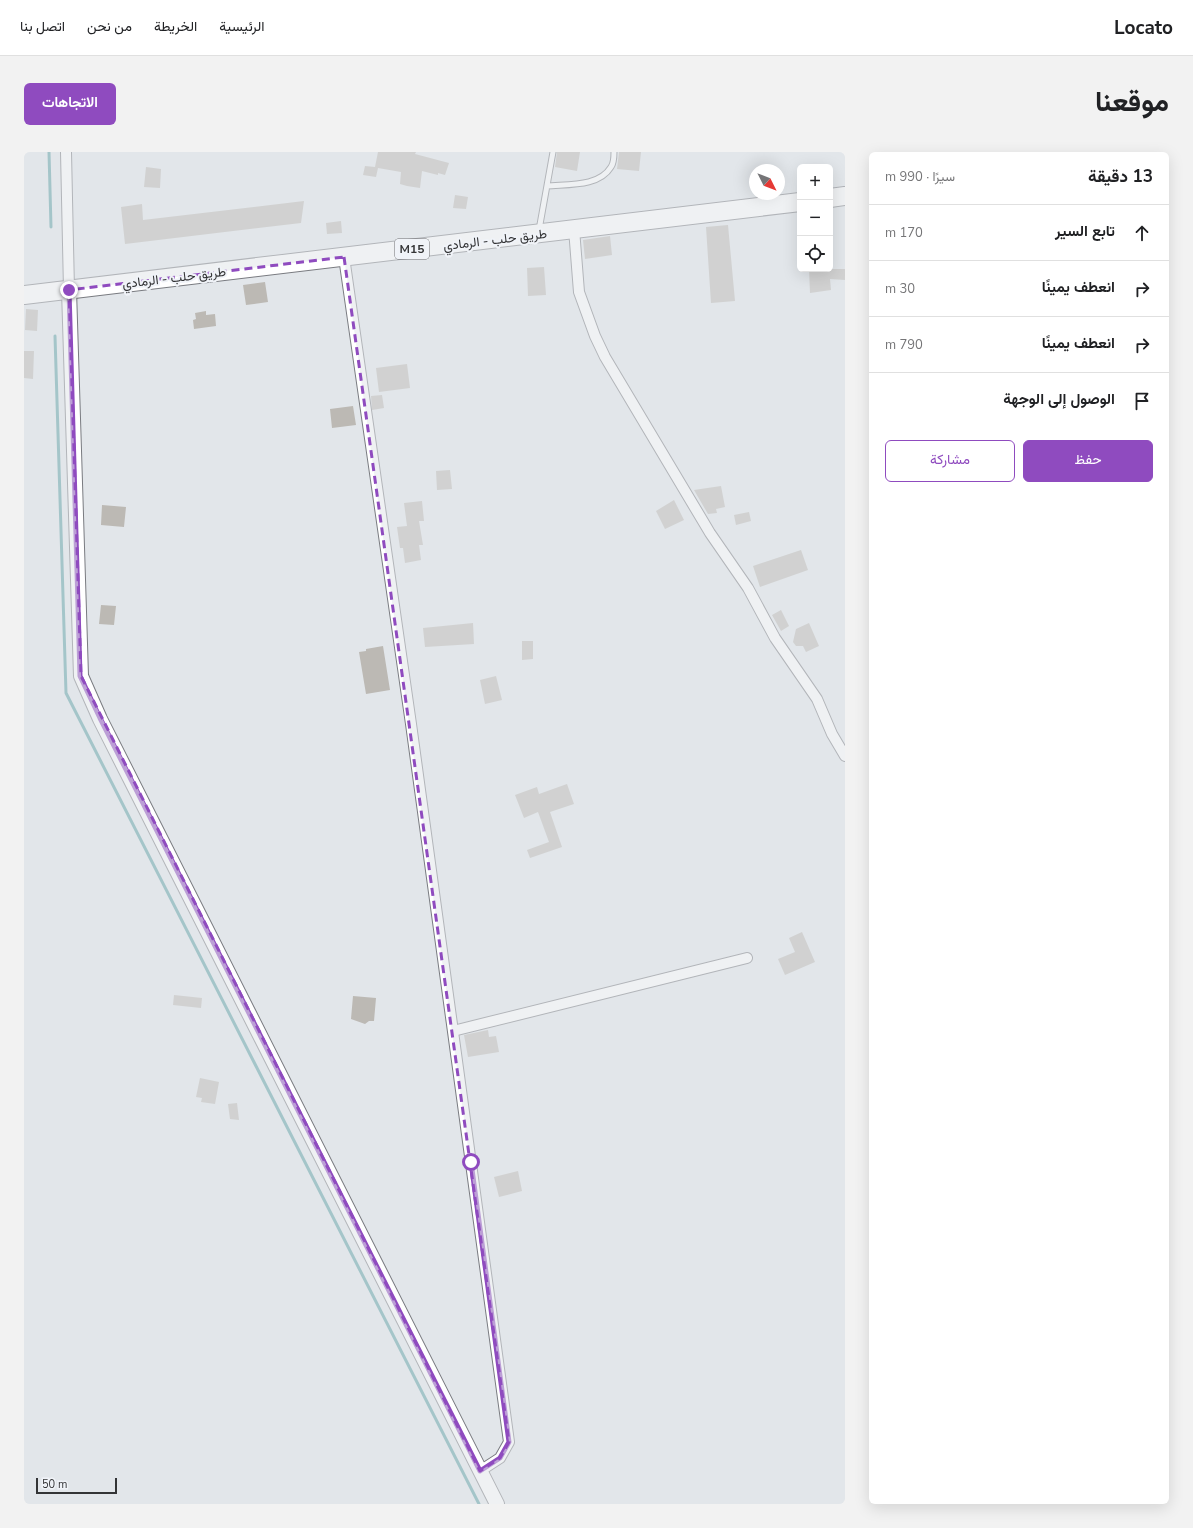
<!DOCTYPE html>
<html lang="ar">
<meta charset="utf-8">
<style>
:root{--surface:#fff;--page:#f2f2f2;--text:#202124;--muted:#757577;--line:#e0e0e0;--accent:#8f4bbf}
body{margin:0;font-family:"Nunito Sans",Vazirmatn,sans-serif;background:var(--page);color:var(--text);direction:rtl}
.controls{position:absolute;right:12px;top:12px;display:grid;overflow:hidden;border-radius:6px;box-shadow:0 4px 16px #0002}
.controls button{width:36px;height:36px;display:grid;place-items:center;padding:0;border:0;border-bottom:1px solid var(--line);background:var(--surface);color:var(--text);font:20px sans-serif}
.compass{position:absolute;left:725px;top:12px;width:36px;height:36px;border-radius:50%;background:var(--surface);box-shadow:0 4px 16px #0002;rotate:132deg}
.scale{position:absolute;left:12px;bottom:10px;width:81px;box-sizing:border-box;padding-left:4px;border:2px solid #333436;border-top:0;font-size:11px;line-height:14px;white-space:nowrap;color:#333436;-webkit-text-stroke:3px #f0f3f8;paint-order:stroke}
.stop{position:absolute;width:12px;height:12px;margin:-9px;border:3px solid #8f4bbf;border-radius:50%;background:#fff}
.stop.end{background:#8f4bbf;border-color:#fff;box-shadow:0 1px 4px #0008}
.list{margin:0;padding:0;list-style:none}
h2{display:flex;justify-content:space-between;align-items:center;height:52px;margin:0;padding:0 16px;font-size:17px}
h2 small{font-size:13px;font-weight:400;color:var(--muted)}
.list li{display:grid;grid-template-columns:26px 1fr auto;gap:12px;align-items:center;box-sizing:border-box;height:56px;padding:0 16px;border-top:1px solid var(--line)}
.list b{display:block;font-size:15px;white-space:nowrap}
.list em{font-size:13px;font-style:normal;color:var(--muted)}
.actions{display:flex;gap:8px;padding:12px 16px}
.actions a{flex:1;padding:9px 0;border:1px solid var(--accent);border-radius:6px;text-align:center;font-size:14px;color:var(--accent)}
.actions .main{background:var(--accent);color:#fff}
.icon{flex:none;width:22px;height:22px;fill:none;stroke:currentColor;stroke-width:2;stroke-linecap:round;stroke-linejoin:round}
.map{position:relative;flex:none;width:821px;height:1352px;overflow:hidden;direction:ltr;border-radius:6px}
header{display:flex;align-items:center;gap:24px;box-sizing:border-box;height:56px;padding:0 20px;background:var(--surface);border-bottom:1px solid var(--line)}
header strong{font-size:19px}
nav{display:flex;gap:22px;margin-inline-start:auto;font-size:14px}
.intro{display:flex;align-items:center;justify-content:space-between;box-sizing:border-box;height:96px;padding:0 24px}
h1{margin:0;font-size:28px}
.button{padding:10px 18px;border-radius:6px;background:var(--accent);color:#fff;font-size:14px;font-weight:700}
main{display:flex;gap:24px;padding:0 24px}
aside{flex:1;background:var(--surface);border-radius:6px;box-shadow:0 4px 16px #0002}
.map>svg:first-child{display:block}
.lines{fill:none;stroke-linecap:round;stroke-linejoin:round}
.stream{stroke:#5a9ea3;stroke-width:3}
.building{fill:#bcb9b4}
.lane-casing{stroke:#797b80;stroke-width:7}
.street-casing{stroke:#797b80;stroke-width:12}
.secondary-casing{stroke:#797b80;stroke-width:16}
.highway-casing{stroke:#797b80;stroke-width:20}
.lane{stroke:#fff;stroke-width:5}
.street{stroke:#fff;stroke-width:10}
.secondary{stroke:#fff;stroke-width:14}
.highway{stroke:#fff;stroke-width:18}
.route{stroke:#8f4bbf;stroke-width:5}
.marked{fill:none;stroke:#8f4bbf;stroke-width:3;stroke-dasharray:8 5;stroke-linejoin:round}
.labels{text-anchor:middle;stroke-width:4;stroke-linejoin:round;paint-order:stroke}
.shield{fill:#f0f3f8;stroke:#6c6d70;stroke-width:1}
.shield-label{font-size:12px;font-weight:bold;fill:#333436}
.street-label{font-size:13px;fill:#333436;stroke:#f0f3f8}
</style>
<header>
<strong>Locato</strong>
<nav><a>الرئيسية</a><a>الخريطة</a><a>من نحن</a><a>اتصل بنا</a></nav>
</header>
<div class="intro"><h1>موقعنا</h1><a class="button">الاتجاهات</a></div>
<main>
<aside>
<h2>13 دقيقة<small>سيرًا · 990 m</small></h2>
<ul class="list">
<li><svg class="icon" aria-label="ahead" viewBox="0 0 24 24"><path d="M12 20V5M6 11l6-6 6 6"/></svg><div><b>تابع السير</b></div><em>170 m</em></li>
<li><svg class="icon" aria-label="right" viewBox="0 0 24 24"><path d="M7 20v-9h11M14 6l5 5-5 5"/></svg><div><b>انعطف يمينًا</b></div><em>30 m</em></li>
<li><svg class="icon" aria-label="right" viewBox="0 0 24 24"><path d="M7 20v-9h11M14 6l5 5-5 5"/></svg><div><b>انعطف يمينًا</b></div><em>790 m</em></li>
<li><svg class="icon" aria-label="arrive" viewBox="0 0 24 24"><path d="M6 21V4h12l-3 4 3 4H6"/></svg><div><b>الوصول إلى الوجهة</b></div></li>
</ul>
<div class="actions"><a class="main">حفظ</a><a>مشاركة</a></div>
</aside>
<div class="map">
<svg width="821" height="1352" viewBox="0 0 821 1352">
<rect width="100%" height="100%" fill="#e2e6ea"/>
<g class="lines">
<path class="stream" d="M25,0L27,75
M31,184L42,541L455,1352"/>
</g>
<path class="building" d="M354,0H392L391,2L425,11L421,23L414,21V23L398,19L396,36L383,34L376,32L377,20L354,16L352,25L339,23L341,14L351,15Z
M533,0H556L553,19L531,15Z
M595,0H617L615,19L593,17Z
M122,15L137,17L136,36L120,35Z
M431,43L444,45L442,57L429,56Z
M280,49L277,71L101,92L97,55L118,52L119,68Z
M317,69L318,81L303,82L302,71Z
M704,73L711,149L687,151L682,75Z
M586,84L588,103L561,107L559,88Z
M520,115L522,143L504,144L503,116Z
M785,117H821V128L806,127L807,138L786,141Z
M241,130L244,150L222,153L219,133Z
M2,157L14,158L13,179L1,178Z
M182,159V163L191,162L192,174L170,177L169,168L172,167L171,161Z
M0,199H10L9,227L0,226Z
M383,212L386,236L355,240L352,216Z
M358,243L360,256L348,258L347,244Z
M329,254L332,273L308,276L306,257Z
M426,318L428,337L413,338L412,319Z
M697,334L701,355L692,357L693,361L684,362L670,338Z
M650,348L660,368L641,377L632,359Z
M398,349L400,369H395L399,393H395L397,408L381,411L379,396H376L373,375L383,374L380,351Z
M78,353L102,355L100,375L77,373Z
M725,360L727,369L712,373L710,363Z
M777,398L784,418L736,435L729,414Z
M77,453L92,454L90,473L75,472Z
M757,458L765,474L757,479L748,463Z
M449,471L450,492L401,495L399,476Z
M785,471L795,494L782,500L779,494H772L769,490L772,477Z
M498,489H509V507L498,508Z
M359,494L366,538L342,542L335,500L342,499V497Z
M472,524L478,548L461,552L456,528Z
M543,632L550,652L526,660L538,695L506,706L503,698L525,690L514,660L500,666L491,643L513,635L515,642Z
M778,780L791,810L761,823L754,807L771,800L765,786Z
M150,843L178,846L177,856L149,853Z
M329,844L352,846L350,869H345L341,872L327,867Z
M464,878L465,885L472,884L475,900L444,905L440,883Z
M176,926L195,930L191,952L177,950L178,946L172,945Z
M213,951L215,968L206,967L204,952Z
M494,1019L498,1039L475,1045L470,1025Z"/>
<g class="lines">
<g class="lane-casing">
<path id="lane" d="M523,34C544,32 575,35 587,15C590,11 590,5 590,0
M515,78L529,0"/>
</g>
<g class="street-casing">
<path id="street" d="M42,0L45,138
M550,77L555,140L571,184L581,205L686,381L724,436L751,486L793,547L808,582L821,604
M320,105L387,572L485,1290L476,1306L456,1319
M429,879L723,806"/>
</g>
<g class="secondary-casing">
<path id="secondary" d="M45,138L57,524L76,567L473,1352"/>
</g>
<g class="highway-casing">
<path id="highway" d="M806,46L821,44
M0,143L776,50"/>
</g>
<use href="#lane" class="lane"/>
<use href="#street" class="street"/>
<use href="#secondary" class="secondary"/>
<use href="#highway" class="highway"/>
</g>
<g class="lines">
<path class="route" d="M45,138L56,524L76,566L456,1319L476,1306L485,1290L447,1010"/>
</g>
<path d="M0 0H821V1352H0ZM320,105L485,1290L476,1306L456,1319L57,524L45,138Z" fill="#e2e6ea" fill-opacity=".55" fill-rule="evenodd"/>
<path class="marked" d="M320,105L485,1290L476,1306L456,1319L57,524L45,138Z"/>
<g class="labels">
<rect class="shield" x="371" y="87" width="34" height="20" rx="3"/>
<g class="shield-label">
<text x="388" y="101">M15</text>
</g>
<g class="street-label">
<text transform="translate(471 87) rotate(-7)" y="5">طريق حلب - الرمادي</text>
<text transform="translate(150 125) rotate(-7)" y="5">طريق حلب - الرمادي</text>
</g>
</g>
</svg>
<div class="controls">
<button>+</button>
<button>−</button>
<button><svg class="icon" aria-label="locate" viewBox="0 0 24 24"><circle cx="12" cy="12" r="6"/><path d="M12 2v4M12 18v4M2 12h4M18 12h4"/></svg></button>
</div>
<svg class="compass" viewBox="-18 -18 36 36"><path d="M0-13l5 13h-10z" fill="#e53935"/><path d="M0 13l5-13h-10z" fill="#757577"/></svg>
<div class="scale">50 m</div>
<div class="stop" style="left:447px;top:1010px"></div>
<div class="stop end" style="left:45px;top:138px"></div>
</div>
</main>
